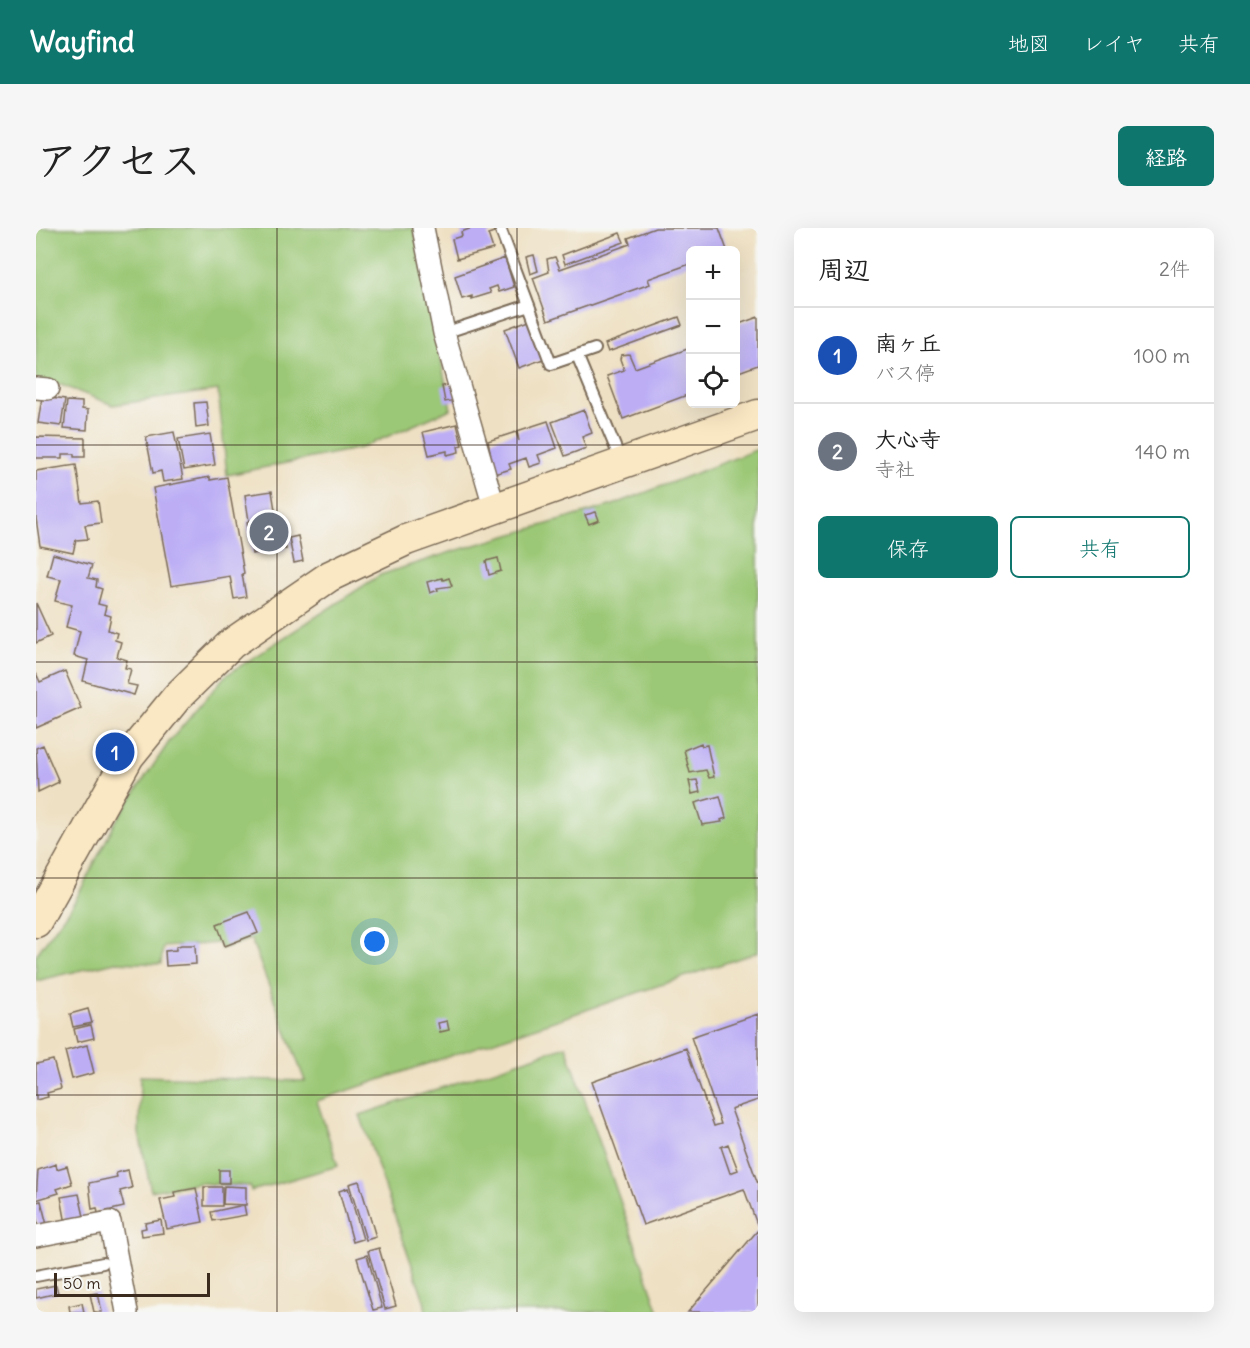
<!DOCTYPE html>
<html lang="ja">
<meta charset="utf-8">
<style>
:root{--surface:#fff;--page:#f6f6f6;--text:#222;--muted:#767676;--line:#e0e0e0;--accent:#0f766e}
body{margin:0;font-family:Delius,"Klee One",sans-serif;background:var(--page);color:var(--text)}
.controls{position:absolute;right:18px;top:18px;display:grid;overflow:hidden;border-radius:9px;box-shadow:0 6px 24px #0002}
.controls button{width:54px;height:54px;display:grid;place-items:center;padding:0;border:0;border-bottom:2px solid var(--line);background:var(--surface);color:var(--text);font:30px sans-serif}
.scale{position:absolute;left:18px;bottom:15px;width:156px;box-sizing:border-box;padding-left:6px;border:3px solid #3b2a1e;border-top:0;font-size:16px;line-height:21px;white-space:nowrap;color:#3b2a1e;-webkit-text-stroke:4px #f6f6f2;paint-order:stroke}
.you{position:absolute;left:339px;top:714px;width:21px;height:21px;margin:-15px;border:4px solid #fff;border-radius:50%;background:#1a73e8;box-shadow:0 0 0 9px #1a73e833}
.badge{display:grid;place-items:center;width:39px;height:39px;border-radius:50%;background:var(--accent);color:#fff;font-size:20px;font-weight:700}
.pin{position:absolute;translate:-50% -50%;border:3px solid #fff;box-shadow:0 2px 6px #0006}
.list{margin:0;padding:0;list-style:none}
h2{display:flex;justify-content:space-between;align-items:center;height:78px;margin:0;padding:0 24px;font-size:26px}
h2 small{font-size:20px;font-weight:400;color:var(--muted)}
.list li{display:grid;grid-template-columns:39px 1fr auto;gap:18px;align-items:center;box-sizing:border-box;height:96px;padding:0 24px;border-top:2px solid var(--line)}
.list b{display:block;font-size:22px;white-space:nowrap}
.list p{margin:0;font-size:20px;white-space:nowrap;color:var(--muted)}
.list em{font-size:20px;font-style:normal;color:var(--muted)}
.actions{display:flex;gap:12px;padding:18px 24px}
.actions a{flex:1;padding:14px 0;border:2px solid var(--accent);border-radius:9px;text-align:center;font-size:21px;color:var(--accent)}
.actions .main{background:var(--accent);color:#fff}
.icon{flex:none;width:33px;height:33px;fill:none;stroke:currentColor;stroke-width:2;stroke-linecap:round;stroke-linejoin:round}
.map{position:relative;flex:none;width:722px;height:1084px;overflow:hidden;border-radius:9px}
header{display:flex;align-items:center;gap:36px;box-sizing:border-box;height:84px;padding:0 30px;background:var(--accent);color:#fff}
header strong{font-size:28px}
nav{display:flex;gap:33px;margin-inline-start:auto;font-size:21px}
.intro{display:flex;align-items:center;justify-content:space-between;box-sizing:border-box;height:144px;padding:0 36px}
h1{margin:0;font-size:42px}
.button{padding:15px 27px;border-radius:9px;background:var(--accent);color:#fff;font-size:21px;font-weight:700}
main{display:flex;gap:36px;padding:0 36px}
aside{flex:1;background:var(--surface);border-radius:9px;box-shadow:0 6px 24px #0002}
.map>svg:first-child{display:block}
.green{fill:#9bc876;stroke:#6b794a;stroke-width:1.5}
.building{fill:#bcadf5;fill-rule:evenodd}
.lines{fill:none;stroke-linecap:round;stroke-linejoin:round}
.lane-casing{stroke:#7a6a57;stroke-width:14}
.street-casing{stroke:#7a6a57;stroke-width:24}
.secondary-casing{stroke:#7a6a57;stroke-width:33}
.lane{stroke:#fff;stroke-width:10}
.street{stroke:#fff;stroke-width:21}
.secondary{stroke:#fae7c3;stroke-width:30}
.grid{fill:none;stroke:#3b2a1e;stroke-width:1.5;stroke-opacity:0.55}
</style>
<header>
<strong>Wayfind</strong>
<nav><a>地図</a><a>レイヤ</a><a>共有</a></nav>
</header>
<div class="intro"><h1>アクセス</h1><a class="button">経路</a></div>
<main>
<div class="map">
<svg width="722" height="1084" viewBox="0 0 722 1084">
<rect width="100%" height="100%" fill="#f6f6f2"/>
<filter id="ink" filterUnits="userSpaceOnUse"><feTurbulence type="fractalNoise" baseFrequency=".0167" numOctaves="2"/><feDisplacementMap in="SourceGraphic" scale="12" xChannelSelector="R" yChannelSelector="G"/><feConvolveMatrix kernelMatrix="1 2 1 2 8 2 1 2 1" color-interpolation-filters="sRGB"/></filter>
<filter id="wash" filterUnits="userSpaceOnUse"><feTurbulence type="fractalNoise" baseFrequency=".008" numOctaves="4" result="noise"/><feDisplacementMap in="SourceGraphic" scale="24" xChannelSelector="R" yChannelSelector="G"/><feGaussianBlur stdDeviation="1.35" result="paint"/><feColorMatrix in="noise" values="0 0 0 0 0 0 0 0 0 0 0 0 0 0 0 0 0 1.4 0 .05"/><feComposite in="paint" operator="in"/></filter>
<g filter="url(#wash)">
<rect width="100%" height="100%" fill="#eee0c2"/>
<path class="green" d="M0,0H378L415,181L325,220L191,247L182,162L77,177L25,157L0,155Z
M722,221V724L281,873L302,938L215,963L214,958L163,955L115,963L103,905L104,848L269,853L215,711L185,721L183,715L127,719L125,736L79,734L0,753V727L39,673L80,593L133,514L189,448L344,347L415,324L577,277Z
M530,818L623,1084H390L388,1072L324,887Z"/>
<g id="blocks">
<path class="building" d="M436,0H457L458,4L452,6L457,21L421,31L416,11L426,8L425,4Z
M619,0H683L691,22H654V36L612,51L614,56L512,92L497,50L513,44L511,31L519,29L524,41L594,16L592,10Z
M584,5L588,14L529,36L526,27Z
M498,27L502,43L494,46L490,29Z
M469,30L478,59L463,64L461,58L453,61L455,65L436,71V68L426,71L419,48Z
M643,89L646,97L572,124L569,116Z
M722,89V137L700,145V97Z
M496,91L510,130L483,140L469,101Z
M654,120V166L587,191L571,148L588,142L584,131L585,127L593,126L599,140Z
M418,156L421,172L409,174L406,158Z
M6,169L29,172L25,198L2,195Z
M31,173L46,174V181L52,182L51,202L28,200Z
M170,174L173,198L160,200L158,175Z
M548,182L556,205L546,209L550,220L529,228L516,194Z
M512,193L521,220L502,227L505,235L493,239L490,230L473,236L475,241L458,246L452,213L480,204L483,213L481,203Z
M421,196L426,217L422,218L423,224L411,227V223L393,227L387,204Z
M138,204L147,251L127,254L125,243L117,245L110,209Z
M174,206L179,237L148,242L142,211Z
M0,209L49,210V229H38V226H27V230H0Z
M40,237L46,275L62,273L65,295L49,297L52,311L40,312L37,325L4,318L0,290V243Z
M174,249V252L191,249L208,345L206,346L210,369L198,371L194,348L135,358L117,260Z
M236,263L240,288L244,287L250,321L216,326L211,294L213,293L209,267Z
M560,284L563,292L553,296L549,287Z
M262,308L267,333L258,335L253,310Z
M17,326L56,337L52,350L61,352L60,359L66,361L62,376L70,378L68,386L75,388L72,402L81,405L79,412L85,414L81,429L91,432L89,440L95,441L91,456L101,458L98,467L47,453L52,432L38,428L44,403L30,399L36,377L19,373L25,351L11,348Z
M462,330L465,343L453,347L450,333Z
M406,350L407,352L413,350L416,358L401,360L402,362L394,365L391,354Z
M0,375L15,408L0,415Z
M29,443L45,480L0,500V445L4,454Z
M665,515L666,518L671,517L678,549L673,550L670,542L654,545L648,522Z
M7,517L23,554L2,564L0,520Z
M661,552L664,564L656,566L653,553Z
M684,568L690,590L685,592L686,594L666,597L659,575Z
M213,684L222,705L189,718L181,696Z
M145,717H159L160,736L130,738L129,723L140,722V719Z
M52,781L56,795L37,799L34,786Z
M722,786V872L695,881L722,956V999L708,961L607,997L556,854L650,820L678,898L685,896L655,809ZM692,916L702,942L694,945L685,919Z
M411,793L413,802L404,804L402,795Z
M55,797L58,810L41,814L38,801Z
M51,817L58,845L36,851L29,823Z
M17,832L25,861L11,865L12,869L0,872V836Z
M20,936L21,941L31,938L36,956L21,961L23,965L0,972L2,942Z
M92,942L96,960L84,963L88,979L62,985L61,980L56,981L53,955L81,949L80,945Z
M183,942H193V955H183Z
M323,953L340,1009L330,1012L313,956Z
M188,958L210,959V977L187,976Z
M168,959H186V978H168Z
M160,960L167,994L131,1001L124,972L139,969L138,964Z
M312,960L327,1011L317,1014L303,963Z
M43,966L49,993L30,996L25,969Z
M5,973L12,1001L4,1003L0,988V974Z
M208,977L210,987L177,993L175,984Z
M125,992L127,1005L106,1008L105,1001L110,1000L109,995Z
M722,1002V1084H652Z
M343,1020L360,1078L349,1081L332,1023Z
M331,1027L346,1080L337,1082L321,1030Z
M20,1057L22,1065L0,1070V1061Z
M62,1065L66,1084H58L54,1066Z
M46,1075L48,1084H34L33,1078Z"/>
</g>
</g>
<g filter="url(#ink)">
<use href="#blocks" fill-opacity="0" stroke="#7a6a57" stroke-width="1.5"/>
<g class="lines">
<g class="lane-casing">
<path id="lane" d="M464,0L515,136L559,121
M408,105L493,77
M541,127L585,233
M0,1048L67,1035"/>
</g>
<g class="street-casing">
<path id="street" d="M387,0L408,105L459,282
M0,160L12,161
M0,1008L74,994L91,1084"/>
</g>
<g class="secondary-casing">
<path id="secondary" d="M0,694L93,528L141,469L195,416L294,348L370,312L722,187"/>
</g>
<use href="#lane" class="lane"/>
<use href="#street" class="street"/>
<use href="#secondary" class="secondary"/>
</g>
</g>
<path class="grid" d="M241,0V1084M481,0V1084M0,217H722M0,434H722M0,650H722M0,867H722"/>
</svg>
<div class="controls">
<button>+</button>
<button>−</button>
<button><svg class="icon" aria-label="locate" viewBox="0 0 24 24"><circle cx="12" cy="12" r="6"/><path d="M12 2v4M12 18v4M2 12h4M18 12h4"/></svg></button>
</div>
<div class="scale">50 m</div>
<div class="you"></div>
<div class="pin badge" style="left:79px;top:524px;background:#1a4fb4">1</div>
<div class="pin badge" style="left:233px;top:304px;background:#6b7280">2</div>
</div>
<aside>
<h2>周辺<small>2件</small></h2>
<ul class="list">
<li><span class="badge" style="background:#1a4fb4">1</span><div><b>南ヶ丘</b><p>バス停</p></div><em>100 m</em></li>
<li><span class="badge" style="background:#6b7280">2</span><div><b>大心寺</b><p>寺社</p></div><em>140 m</em></li>
</ul>
<div class="actions"><a class="main">保存</a><a>共有</a></div>
</aside>
</main>
